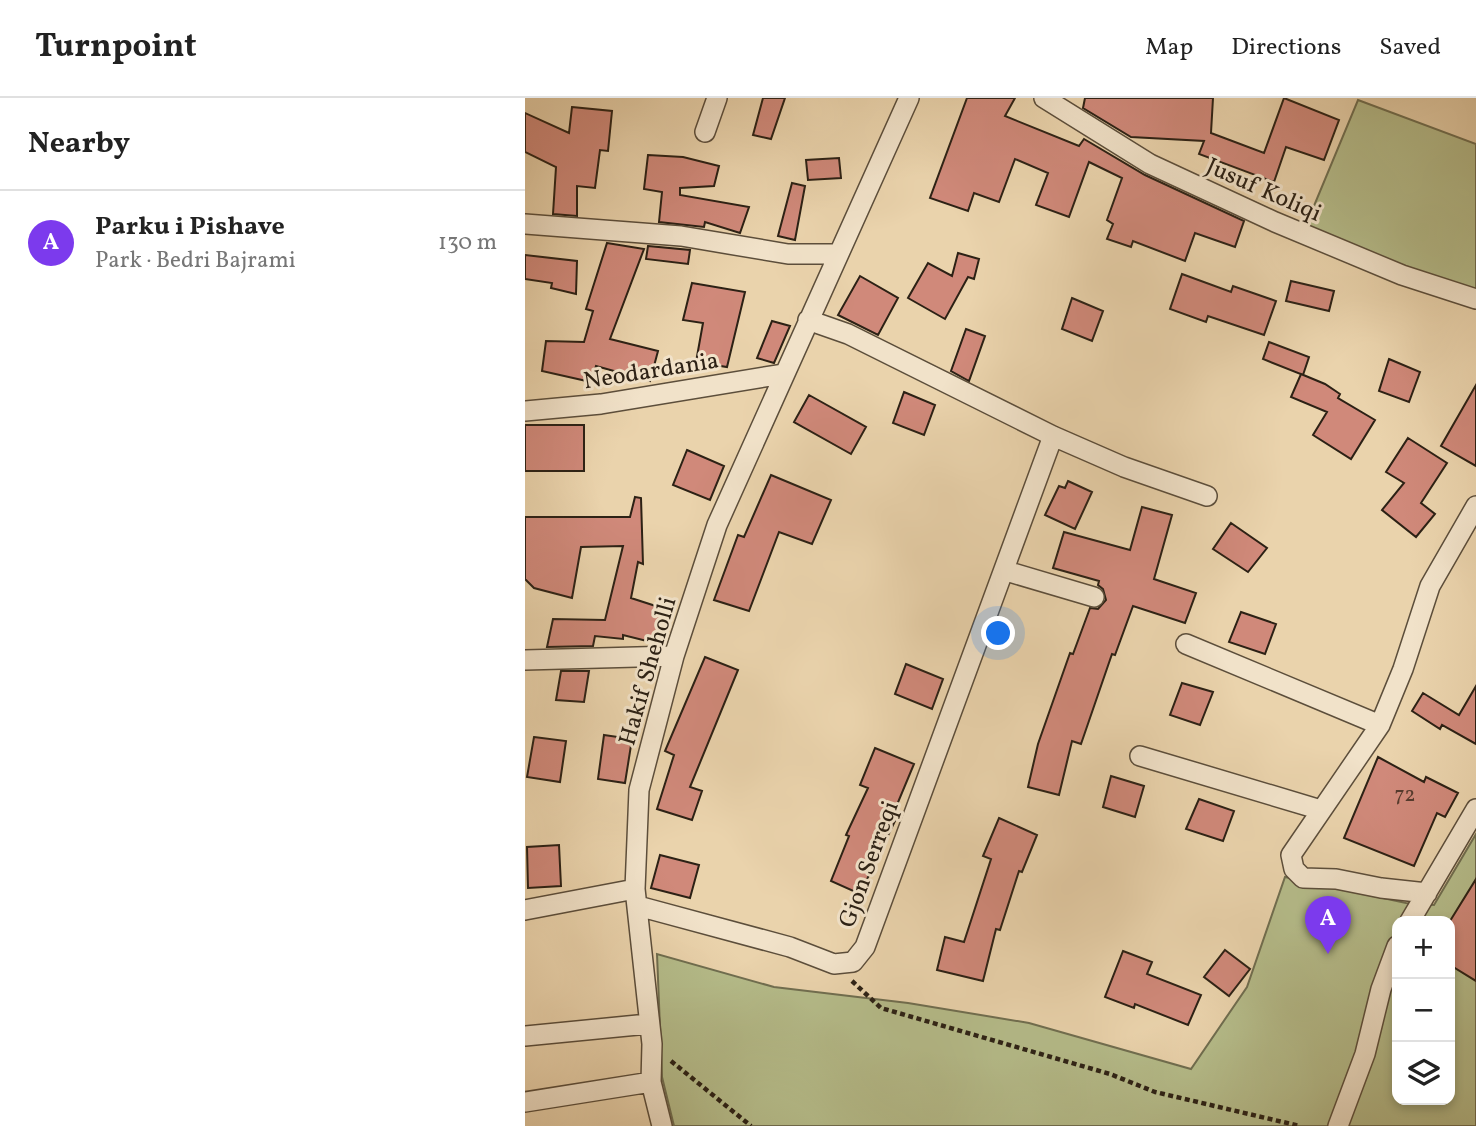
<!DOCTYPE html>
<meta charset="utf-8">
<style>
:root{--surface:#fff;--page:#f2f2f2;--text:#222;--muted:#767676;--line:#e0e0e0;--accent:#7c3aed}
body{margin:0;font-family:Vollkorn,serif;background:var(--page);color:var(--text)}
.controls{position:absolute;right:21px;bottom:21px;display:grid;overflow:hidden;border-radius:14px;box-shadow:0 4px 10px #0003}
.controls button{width:63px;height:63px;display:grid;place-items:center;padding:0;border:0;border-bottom:2px solid var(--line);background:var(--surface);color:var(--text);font:35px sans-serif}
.you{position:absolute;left:474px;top:536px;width:24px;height:24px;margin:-18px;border:5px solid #fff;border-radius:50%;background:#1a73e8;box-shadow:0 0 0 10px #1a73e833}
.badge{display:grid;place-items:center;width:46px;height:46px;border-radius:50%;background:var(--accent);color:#fff;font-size:23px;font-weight:700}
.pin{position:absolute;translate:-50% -58px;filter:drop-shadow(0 2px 4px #0008)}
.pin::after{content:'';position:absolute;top:37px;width:24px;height:21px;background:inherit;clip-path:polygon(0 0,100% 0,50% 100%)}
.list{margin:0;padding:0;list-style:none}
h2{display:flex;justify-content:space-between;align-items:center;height:91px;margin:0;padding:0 28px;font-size:30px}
h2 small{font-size:23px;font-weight:400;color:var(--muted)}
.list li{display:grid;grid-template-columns:46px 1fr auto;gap:21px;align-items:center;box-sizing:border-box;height:105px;padding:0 28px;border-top:2px solid var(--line)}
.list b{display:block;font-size:26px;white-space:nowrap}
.list p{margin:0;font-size:23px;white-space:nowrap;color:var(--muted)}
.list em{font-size:23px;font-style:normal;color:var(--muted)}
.icon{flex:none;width:38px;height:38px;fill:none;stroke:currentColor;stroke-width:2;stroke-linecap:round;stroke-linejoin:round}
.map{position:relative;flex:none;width:951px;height:1028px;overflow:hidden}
header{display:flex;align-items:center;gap:42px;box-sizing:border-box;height:98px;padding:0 35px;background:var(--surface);border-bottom:2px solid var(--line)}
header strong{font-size:33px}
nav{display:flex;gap:38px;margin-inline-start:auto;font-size:24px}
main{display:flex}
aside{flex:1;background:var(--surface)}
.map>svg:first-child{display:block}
.green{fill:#b5bc8a;stroke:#706e50;stroke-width:2;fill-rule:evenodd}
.building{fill:#d0897a;stroke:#2c2115;stroke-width:2}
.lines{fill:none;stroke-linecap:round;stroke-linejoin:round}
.minor-casing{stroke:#5c4e3b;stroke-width:22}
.path{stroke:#2c2115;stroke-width:4.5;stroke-dasharray:5 3.5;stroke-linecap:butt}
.minor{stroke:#f1e2c9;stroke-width:19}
.labels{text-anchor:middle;stroke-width:6;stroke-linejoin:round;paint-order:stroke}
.number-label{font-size:21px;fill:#553b2e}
.street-label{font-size:24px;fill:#2c2115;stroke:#f1e2c9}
</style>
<header>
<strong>Turnpoint</strong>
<nav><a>Map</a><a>Directions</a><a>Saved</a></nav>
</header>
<main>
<aside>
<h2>Nearby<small></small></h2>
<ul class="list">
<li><span class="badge">A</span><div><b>Parku i Pishave</b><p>Park · Bedri Bajrami</p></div><em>130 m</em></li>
</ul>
</aside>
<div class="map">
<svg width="951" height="1028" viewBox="0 0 951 1028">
<rect width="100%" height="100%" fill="#ead3ac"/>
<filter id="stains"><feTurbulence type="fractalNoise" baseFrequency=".00286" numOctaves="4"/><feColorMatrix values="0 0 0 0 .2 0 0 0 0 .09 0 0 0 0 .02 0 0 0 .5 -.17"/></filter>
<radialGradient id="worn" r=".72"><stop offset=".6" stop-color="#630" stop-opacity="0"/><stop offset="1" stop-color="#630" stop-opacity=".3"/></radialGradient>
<path class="green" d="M833,2L951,46V196L934,192L781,127Z
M951,736V1028H149L137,979L132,856L249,889L383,905L504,925L666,971L722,889L760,779L881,805L909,807ZM872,823H925V1002H872Z"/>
<path class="building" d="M238,0H260L246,41L228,37Z
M442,0H490L480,18L554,48L559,41L620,77L719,123L710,149L670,135L660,163L608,143L606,149L582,141L588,126L582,122L597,80L564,64L544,119L511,107L523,75L490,61L474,104L449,95L443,113L405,100Z
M560,0H688L686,35L739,55L759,0L814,22L799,62L761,49L749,84L674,56L679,43L606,39L558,10Z
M47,9L87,13L83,53L75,52L70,90L52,88V118L28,116L31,69L0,54V15L44,35Z
M123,57L158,59L194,68L189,88L155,90V97L224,109L215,135L180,124L179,129L134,124L137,94L119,91Z
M314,60L316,80L283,82L281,62Z
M267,85L280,88L270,142L253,138Z
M82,145L119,151L85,241L133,253L125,283L71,268L66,284L17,273L21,243L59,244L68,213L61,211Z
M123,148L165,152L163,166L121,161Z
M433,155L454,161L449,181L443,179L420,221L383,200L403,165L427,178Z
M0,157L52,163L51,196L26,190L27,185L0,181Z
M657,176L706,194L708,188L751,203L739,237L683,218L681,224L645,211Z
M335,178L373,200L353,237L313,217Z
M766,183L809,193L804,213L761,203Z
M167,185L220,194L202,269L171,264L178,225L158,222Z
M547,200L578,213L567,243L537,231Z
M247,223L265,228L249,265L232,260Z
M441,231L460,238L444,283L426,273Z
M744,244L784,259L778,277L738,261Z
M864,261L895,274L884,304L854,293Z
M776,276L800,286L815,296L813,300L850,322L826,361L788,337L802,314L766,299Z
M951,287V368L916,348Z
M379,294L410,307L399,337L368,325Z
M284,297L341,329L326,356L269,324Z
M0,327H59V373H0Z
M883,340L922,365L896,405L910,416L891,439L857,412L879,385L861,374Z
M162,352L199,368L185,402L148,387Z
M246,377L306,402L287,446L254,434L224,513L189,502L213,437L219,439Z
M543,383L567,394L550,431L520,417L534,388L540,390Z
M110,399L116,400L118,466L113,464L106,500L143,512L134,546L98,537V541L70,538L68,548L22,549L28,521L80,522L98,448L56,449L47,500L9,490L0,481V419H105Z
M617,409L647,417L629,481L671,495L660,525L608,508L590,557L587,556L556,646L547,643L534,697L503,689L513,646L545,555L548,556L565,510L573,511L581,502L578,491L573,487L574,483L528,470L539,434L605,452Z
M706,425L742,450L723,474L688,451Z
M716,514L751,526L740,556L704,544Z
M180,559L213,572L165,689L177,693L167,722L132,711L149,657L140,653Z
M381,566L418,581L407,611L370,596Z
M36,573H64L59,604L31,602Z
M657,585L688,594L675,627L645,617Z
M951,588V646L917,627L915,631L887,613L898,595L934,617Z
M79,637L107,641L100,685L73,681Z
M9,639L41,643L35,684L2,679Z
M350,650L389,666L366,721L370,723L335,796L306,783L324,738L321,737L343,690L335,687Z
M853,659L899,684L901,679L933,695L920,719L912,715L889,768L819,740Z
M586,678L619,688L610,719L578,709Z
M674,701L709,713L698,743L661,731Z
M474,720L512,737L497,774L494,773L475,832L471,831L458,883L412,872L420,839L439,844L466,761L458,758Z
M34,747L36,788L3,790L2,749Z
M135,757L174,767L165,800L126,790Z
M951,781V883L925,867V823Z
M700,852L725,871L704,898L679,879Z
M598,853L627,864L622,876L676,897L663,927L610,906L609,910L580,899Z"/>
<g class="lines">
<g class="minor-casing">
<path id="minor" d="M519,0L625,66L750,124L877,177L951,201
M180,34L192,0
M0,126L156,138L263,156H312
M283,222L323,236L528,338L599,369L682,398
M0,313L76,306L258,276
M481,473L569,499
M661,546L855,627
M0,562L149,558
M615,658L796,712
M902,795L856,790L811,781L778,780L769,771L766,757L855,627L878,571L905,488L951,408
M113,808L265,849L309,866L328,864L340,849L528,338
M0,812L110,791
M885,823L951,711
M0,938L123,926
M0,1004L126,984
M137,1028L126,984L127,946L110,791L114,692L149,558L192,427L384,0
M813,1028L840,956L856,891L872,848"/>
</g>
<path class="path" d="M327,883L356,910L585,976L630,994L775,1028
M146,963L226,1028"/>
<use href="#minor" class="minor"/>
</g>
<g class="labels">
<g class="number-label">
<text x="880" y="703">72</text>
</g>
<g class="street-label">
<text transform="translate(739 91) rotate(24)" y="8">Jusuf Koliqi</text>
<text transform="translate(126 272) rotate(-9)" y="8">Neodardania</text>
<text transform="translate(122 573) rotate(-74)" y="8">Hakif Sheholli</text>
<text transform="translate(343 766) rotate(-70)" y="8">Gjon Serreqi</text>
</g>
</g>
<rect width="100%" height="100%" filter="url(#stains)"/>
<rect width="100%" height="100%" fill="url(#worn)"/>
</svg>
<div class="controls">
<button>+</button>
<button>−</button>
<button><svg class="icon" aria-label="layers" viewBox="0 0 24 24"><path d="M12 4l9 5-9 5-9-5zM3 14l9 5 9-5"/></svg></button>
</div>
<div class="you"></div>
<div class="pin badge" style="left:803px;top:856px">A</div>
</div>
</main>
